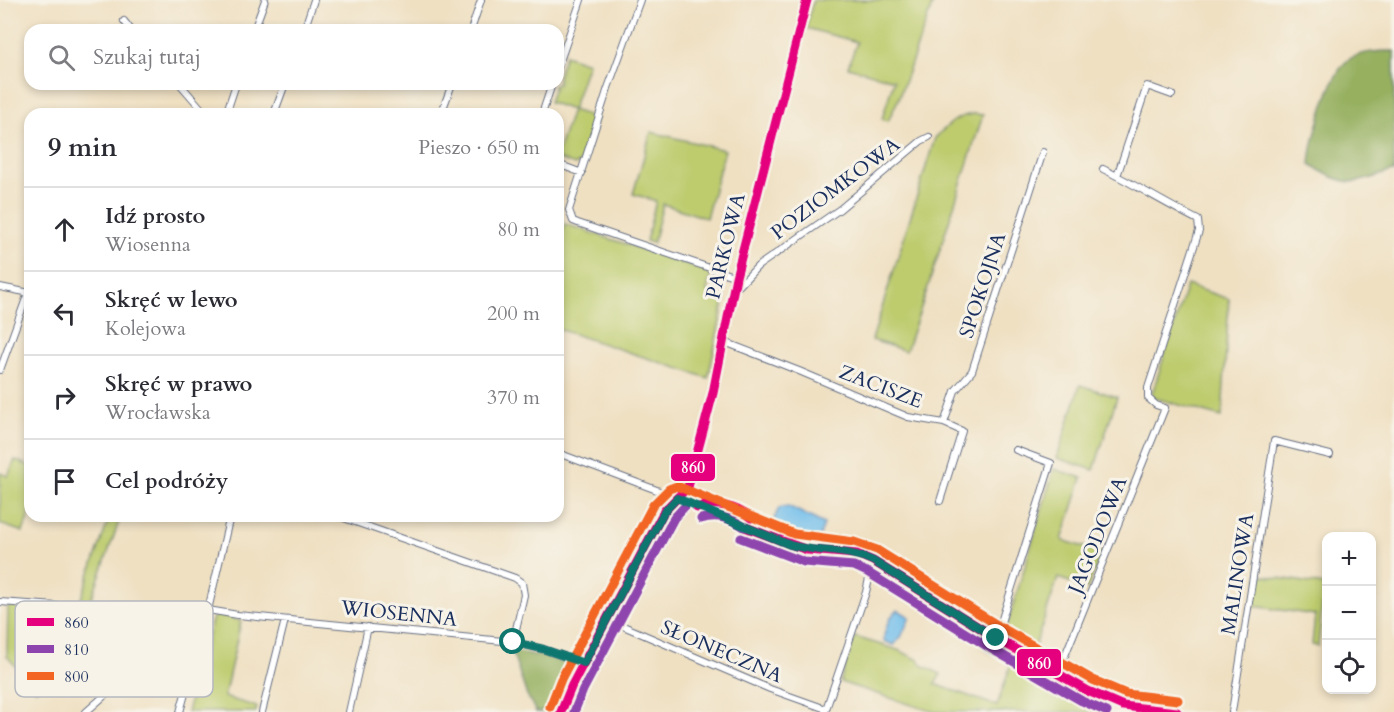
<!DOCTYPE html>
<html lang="pl">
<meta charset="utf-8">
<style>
:root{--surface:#fff;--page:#f7f7f7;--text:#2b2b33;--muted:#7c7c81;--line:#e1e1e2}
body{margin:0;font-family:Cardo,serif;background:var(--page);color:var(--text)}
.controls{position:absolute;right:18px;bottom:18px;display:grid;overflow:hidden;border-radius:12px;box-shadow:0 3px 9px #0003}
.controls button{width:54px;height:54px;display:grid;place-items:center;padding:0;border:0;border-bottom:2px solid var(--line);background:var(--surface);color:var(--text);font:30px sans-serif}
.stop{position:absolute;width:18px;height:18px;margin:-14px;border:4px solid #0f766e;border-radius:50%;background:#fff}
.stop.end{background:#0f766e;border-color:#fff;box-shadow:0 2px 6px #0008}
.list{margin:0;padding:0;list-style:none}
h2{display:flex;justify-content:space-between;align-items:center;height:78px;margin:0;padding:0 24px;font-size:26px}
h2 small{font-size:20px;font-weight:400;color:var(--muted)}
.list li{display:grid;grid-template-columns:39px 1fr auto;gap:18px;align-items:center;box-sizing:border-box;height:84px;padding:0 24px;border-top:2px solid var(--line)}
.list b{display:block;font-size:22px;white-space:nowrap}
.list p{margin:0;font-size:20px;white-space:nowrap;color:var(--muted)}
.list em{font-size:20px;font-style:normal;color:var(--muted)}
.icon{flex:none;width:33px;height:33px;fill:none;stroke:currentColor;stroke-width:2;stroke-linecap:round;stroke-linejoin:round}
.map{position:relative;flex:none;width:1394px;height:712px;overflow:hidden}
.search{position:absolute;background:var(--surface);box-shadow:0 3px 9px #0003;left:24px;top:24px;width:540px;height:66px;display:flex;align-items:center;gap:15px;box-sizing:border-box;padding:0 21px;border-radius:18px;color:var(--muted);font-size:22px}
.panel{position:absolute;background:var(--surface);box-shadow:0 3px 9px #0003;left:24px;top:108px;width:540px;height:414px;border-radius:18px}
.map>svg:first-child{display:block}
.green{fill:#becc6e;stroke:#6c7e66;stroke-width:1.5}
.forest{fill:#96b061;stroke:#587060;stroke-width:1.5}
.water{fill:#71beeb;stroke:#4676a4;stroke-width:1.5}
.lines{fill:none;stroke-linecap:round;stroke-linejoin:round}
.street-casing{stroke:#656d81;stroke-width:8}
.secondary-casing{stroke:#656d81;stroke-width:11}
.street{stroke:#fff;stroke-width:6}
.secondary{stroke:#fde5c5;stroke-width:9}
.bus-1-casing{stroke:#f7f3e8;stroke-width:14}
.bus-2-casing{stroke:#f7f3e8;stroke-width:14}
.bus-3-casing{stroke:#f7f3e8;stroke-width:14}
.bus-1{stroke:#e5007d;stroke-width:9}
.bus-2{stroke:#8e44ad;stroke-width:9}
.bus-3{stroke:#f26522;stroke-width:9}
.route{stroke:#0f766e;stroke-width:8}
.labels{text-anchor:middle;stroke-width:6;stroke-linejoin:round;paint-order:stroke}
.street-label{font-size:20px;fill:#1b2f5e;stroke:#f7f3e8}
.key{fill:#f7f3e8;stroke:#b5b8bf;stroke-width:1.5}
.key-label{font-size:16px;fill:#1b2f5e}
.line-badge{stroke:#f7f3e8;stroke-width:2}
.badge-label{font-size:16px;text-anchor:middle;font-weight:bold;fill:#fff}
</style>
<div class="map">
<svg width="1394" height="712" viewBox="0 0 1394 712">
<rect width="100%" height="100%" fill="#f7f3e8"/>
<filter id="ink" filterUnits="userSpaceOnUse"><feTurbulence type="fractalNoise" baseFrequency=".0167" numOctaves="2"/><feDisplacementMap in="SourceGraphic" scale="12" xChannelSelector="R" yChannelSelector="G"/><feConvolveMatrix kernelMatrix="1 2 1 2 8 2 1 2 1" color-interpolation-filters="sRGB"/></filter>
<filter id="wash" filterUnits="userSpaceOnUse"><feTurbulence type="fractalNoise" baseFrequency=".008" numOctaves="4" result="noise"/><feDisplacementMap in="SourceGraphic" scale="24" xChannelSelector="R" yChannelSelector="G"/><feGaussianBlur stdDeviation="1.35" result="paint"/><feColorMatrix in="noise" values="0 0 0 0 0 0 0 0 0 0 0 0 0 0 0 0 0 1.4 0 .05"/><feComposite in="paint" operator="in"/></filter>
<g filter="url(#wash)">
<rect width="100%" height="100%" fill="#efe0c2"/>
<path class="green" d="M813,0H934L898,100L888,121L882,119L894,80L848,67L857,42L806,28Z
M565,55L588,63L572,110L596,118L581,162L575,165L558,159V151L572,110L549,102L555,84H558V75Z
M973,114L983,115L925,296L906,351L872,340L935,138C947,126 956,116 973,114Z
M651,132L725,150L706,218L663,204L653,243L646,241L656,201L633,194Z
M565,224L711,272L707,291L725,297L708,378L558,329V243Z
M1187,285L1229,299L1222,417L1151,397Z
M1080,385L1117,397L1094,470L1057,458Z
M15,460L30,466V512L23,532L0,524V473L8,476Z
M1054,469L1082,478L1062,540L1102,553L1087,588L1058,578L1033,652L1004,636Z
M110,516H121L91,600L94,605L79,604Z
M1259,575L1324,585L1318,646L1312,645L1315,615L1254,606Z
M8,605L52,608L86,647L36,690L7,656Z
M216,614L241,621L224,697L257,707L256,712H187L212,620Z
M855,637L898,650L919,660L922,665L941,674L935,684L997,706L1010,667L1011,658H1018L1106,708L1105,712H934L840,682Z"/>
<path class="forest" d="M1394,51V173L1393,171C1382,174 1371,179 1360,181C1343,185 1324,173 1310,165C1311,143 1330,73 1348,60C1362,51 1379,51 1394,51Z
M512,651L548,657L572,666L551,712H536L526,693Z"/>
<path class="water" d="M788,506L824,524L819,539L813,541L770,528L779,508Z
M898,610L910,617L901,637L894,645L884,641C883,632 890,615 898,610Z"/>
</g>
<g filter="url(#ink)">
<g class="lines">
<g class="street-casing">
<path id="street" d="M640,0L608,88L569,210L573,221L578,223L736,277
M124,21L131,30
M254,30L265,0
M304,30L314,0
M471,30L481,0
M558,67L581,0
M180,84L206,114
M226,114L236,84
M274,114L285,84
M441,114L452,84
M542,114L552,84
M558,164L582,173
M1117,176L1147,86L1172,95
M0,287L30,293
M734,287H738L758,266L840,209L921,141L929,137
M722,341L799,371L908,417L944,423L962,431L940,501
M0,370L28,293
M944,423L955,391L972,371L1043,152
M558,453L686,501L697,508C733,522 768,541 805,549C831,555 845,548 873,561L996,638L1088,691L1123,706L1177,712
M338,516L515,578L522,583L524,595L513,642
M0,602L198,616
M208,610L238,615L513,642L543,649L584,663
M607,619L770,689L826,709
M996,638L1051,463L1016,450
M1058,673L1165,408L1156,405L1148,398V388L1199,231L1198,220C1166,204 1136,185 1103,169
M86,712L164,643L198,616L208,610
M180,712L208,610L230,516
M262,712L285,620
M349,712L368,627
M825,712L866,592L873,561
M1232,712L1274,441L1330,455"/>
</g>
<g class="secondary-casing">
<path id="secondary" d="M561,712L572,685L664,511L688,487L713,393L722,341L736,277L807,0"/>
</g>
<use href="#street" class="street"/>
<use href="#secondary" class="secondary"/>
<g class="bus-1-casing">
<path id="bus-1" d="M697,508C715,501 736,506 751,518
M745,527L807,550L857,554L873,561L996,638L1088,691L1123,706L1177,712
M561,712L572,685L664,511L688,487L713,393L736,277L807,0"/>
</g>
<g class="bus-2-casing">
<path id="bus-2" d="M701,519C716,514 732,518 744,527
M741,538L804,562L854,566L867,572L990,648L1082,701L1107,712
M574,712L583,690L674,518L685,506"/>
</g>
<g class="bus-3-casing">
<path id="bus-3" d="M550,707L561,679L653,505L669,489L677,486L794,534L854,542L877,550L1002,628L1093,680L1126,694L1178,700"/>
</g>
<use href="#bus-1" class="bus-1"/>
<use href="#bus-2" class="bus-2"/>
<use href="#bus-3" class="bus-3"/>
</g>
</g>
<g class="lines" filter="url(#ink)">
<path class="route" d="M513,642L543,649L584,663L664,512L677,498L790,545C819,553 845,548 873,561L996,638"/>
</g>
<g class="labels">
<g class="street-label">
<text transform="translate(835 188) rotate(-37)" y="7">POZIOMKOWA</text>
<text transform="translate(725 246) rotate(-76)" y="7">PARKOWA</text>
<text transform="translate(982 285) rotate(-72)" y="7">SPOKOJNA</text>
<text transform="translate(881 386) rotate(21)" y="7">ZACISZE</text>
<text transform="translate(1097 535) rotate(-68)" y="7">JAGODOWA</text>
<text transform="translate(1237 574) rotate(-81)" y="7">MALINOWA</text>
<text transform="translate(399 613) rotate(6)" y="7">WIOSENNA</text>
<text transform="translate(722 651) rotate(23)" y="7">SŁONECZNA</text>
</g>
</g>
<rect x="15" y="601" width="198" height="96" rx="9" class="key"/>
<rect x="27" y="618" width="27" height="8" fill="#e5007d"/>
<rect x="27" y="645" width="27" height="8" fill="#8e44ad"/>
<rect x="27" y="672" width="27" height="8" fill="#f26522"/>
<g class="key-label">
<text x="64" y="628">860</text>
<text x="64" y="655">810</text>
<text x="64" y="682">800</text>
</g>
<g class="line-badge">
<rect x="670" y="453" width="46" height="29" rx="6" fill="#e5007d"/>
<rect x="1016" y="648" width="46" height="29" rx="6" fill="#e5007d"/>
</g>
<g class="badge-label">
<text x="693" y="473">860</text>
<text x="1039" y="669">860</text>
</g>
</svg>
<div class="controls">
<button>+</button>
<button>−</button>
<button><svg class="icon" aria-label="locate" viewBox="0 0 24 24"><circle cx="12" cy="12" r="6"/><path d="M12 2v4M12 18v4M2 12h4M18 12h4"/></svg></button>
</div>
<div class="stop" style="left:513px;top:642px"></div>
<div class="stop end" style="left:996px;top:638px"></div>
<div class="search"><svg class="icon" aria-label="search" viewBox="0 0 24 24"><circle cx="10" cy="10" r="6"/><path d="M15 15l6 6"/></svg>Szukaj tutaj</div>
<section class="panel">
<h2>9 min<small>Pieszo · 650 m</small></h2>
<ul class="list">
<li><svg class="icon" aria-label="ahead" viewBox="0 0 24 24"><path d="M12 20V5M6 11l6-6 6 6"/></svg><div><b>Idź prosto</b><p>Wiosenna</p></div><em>80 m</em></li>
<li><svg class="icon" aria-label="left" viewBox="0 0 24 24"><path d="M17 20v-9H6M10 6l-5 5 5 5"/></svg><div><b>Skręć w lewo</b><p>Kolejowa</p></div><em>200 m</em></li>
<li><svg class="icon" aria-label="right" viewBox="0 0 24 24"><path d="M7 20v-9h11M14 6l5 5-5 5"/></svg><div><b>Skręć w prawo</b><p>Wrocławska</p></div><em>370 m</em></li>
<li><svg class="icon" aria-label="arrive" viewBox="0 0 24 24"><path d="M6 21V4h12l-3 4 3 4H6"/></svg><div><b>Cel podróży</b></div></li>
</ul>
</section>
</div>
